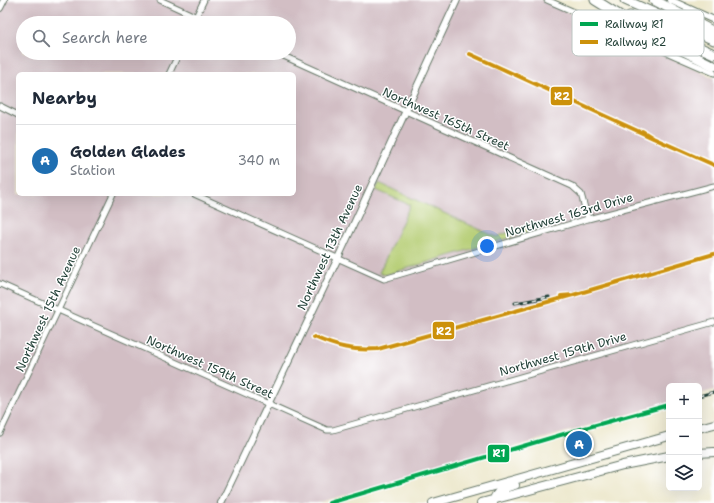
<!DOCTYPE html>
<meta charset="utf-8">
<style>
:root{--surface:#fff;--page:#f6f6f7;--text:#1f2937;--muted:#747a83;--line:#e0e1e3;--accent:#1f6fb2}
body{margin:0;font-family:"Shantell Sans",sans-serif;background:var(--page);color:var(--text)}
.controls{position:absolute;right:12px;bottom:12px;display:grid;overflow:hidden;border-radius:6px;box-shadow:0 4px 16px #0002}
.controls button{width:36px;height:36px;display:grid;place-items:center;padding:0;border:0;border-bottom:1px solid var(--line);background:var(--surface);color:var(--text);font:20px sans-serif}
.you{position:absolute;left:487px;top:246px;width:14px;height:14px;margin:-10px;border:3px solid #fff;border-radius:50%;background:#1a73e8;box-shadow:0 0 0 6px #1a73e833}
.badge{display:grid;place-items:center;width:26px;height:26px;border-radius:50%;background:var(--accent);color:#fff;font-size:13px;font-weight:700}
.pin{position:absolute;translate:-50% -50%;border:2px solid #fff;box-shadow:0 1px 4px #0006}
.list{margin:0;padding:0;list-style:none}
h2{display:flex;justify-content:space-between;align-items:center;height:52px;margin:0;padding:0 16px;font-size:17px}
h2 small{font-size:13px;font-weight:400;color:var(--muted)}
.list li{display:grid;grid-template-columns:26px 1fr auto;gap:12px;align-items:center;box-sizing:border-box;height:72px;padding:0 16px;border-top:1px solid var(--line)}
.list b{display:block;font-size:15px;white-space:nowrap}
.list p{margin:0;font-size:13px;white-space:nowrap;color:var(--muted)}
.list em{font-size:13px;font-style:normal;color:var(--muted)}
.icon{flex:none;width:22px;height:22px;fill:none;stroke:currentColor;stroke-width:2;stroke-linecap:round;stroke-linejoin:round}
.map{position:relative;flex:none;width:714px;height:503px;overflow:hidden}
.search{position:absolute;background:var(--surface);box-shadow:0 4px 16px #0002;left:16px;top:16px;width:280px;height:44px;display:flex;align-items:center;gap:10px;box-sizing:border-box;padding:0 14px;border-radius:22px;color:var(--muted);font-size:15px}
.panel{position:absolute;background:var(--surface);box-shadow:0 4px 16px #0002;left:16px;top:72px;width:280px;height:124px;border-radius:6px}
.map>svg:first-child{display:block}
.industrial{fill:#d2bec4;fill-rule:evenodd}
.green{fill:#b4cc71;stroke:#6a8452}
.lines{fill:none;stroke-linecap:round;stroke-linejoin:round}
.minor-casing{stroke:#677868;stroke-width:7}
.tertiary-casing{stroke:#677868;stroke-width:8}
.primary-casing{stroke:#677868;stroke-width:10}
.motorway-casing{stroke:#677868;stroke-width:11}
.minor{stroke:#fff;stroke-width:5}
.tertiary{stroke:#fff;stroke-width:6}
.primary{stroke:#fff;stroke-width:8}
.motorway{stroke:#fff;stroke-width:9}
.rail-casing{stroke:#1f3d34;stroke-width:3}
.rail{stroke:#fff;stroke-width:1.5;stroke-dasharray:4.5;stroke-linecap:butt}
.rail-1-casing{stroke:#fff;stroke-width:7}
.rail-2-casing{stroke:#fff;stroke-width:7}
.rail-1{stroke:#00a651;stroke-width:4}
.rail-2{stroke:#cc910a;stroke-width:4}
.labels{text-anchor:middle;stroke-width:3;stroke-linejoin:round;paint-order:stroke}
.street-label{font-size:12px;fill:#1f3d34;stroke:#fff}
.key{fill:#fff;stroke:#bcc5c2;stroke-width:1}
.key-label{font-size:11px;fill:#1f3d34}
.line-badge{stroke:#fff;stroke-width:1.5}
.badge-label{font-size:11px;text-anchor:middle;font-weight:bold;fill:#fff}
</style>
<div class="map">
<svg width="714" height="503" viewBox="0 0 714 503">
<rect width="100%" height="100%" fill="#fff"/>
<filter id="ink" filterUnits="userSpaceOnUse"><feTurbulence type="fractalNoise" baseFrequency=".025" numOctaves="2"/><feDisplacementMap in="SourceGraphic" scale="8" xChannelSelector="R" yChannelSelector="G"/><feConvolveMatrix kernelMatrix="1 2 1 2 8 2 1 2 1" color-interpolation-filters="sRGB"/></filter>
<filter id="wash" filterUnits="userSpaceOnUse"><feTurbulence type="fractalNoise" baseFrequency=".012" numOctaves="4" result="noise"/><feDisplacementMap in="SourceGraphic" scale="16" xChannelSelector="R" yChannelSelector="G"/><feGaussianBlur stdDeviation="0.9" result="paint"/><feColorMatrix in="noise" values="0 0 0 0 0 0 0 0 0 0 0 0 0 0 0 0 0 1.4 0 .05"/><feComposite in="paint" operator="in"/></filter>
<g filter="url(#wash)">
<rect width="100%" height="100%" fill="#ece7ca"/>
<path class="industrial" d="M0,0H541L714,78V390L699,394V386H669V403L317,503H0ZM23,23H289V53H23ZM18,74H294V194H18Z"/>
<path class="green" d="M379,183L496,237L528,225L532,231L385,275L379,273L410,205L376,190Z"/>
</g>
<g filter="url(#ink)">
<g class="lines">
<g class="minor-casing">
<path id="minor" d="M160,0L210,23
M547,0L714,73
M193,23L204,0
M277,53L572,186L581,194L588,219
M169,74L179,53
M0,106L18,115
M194,194L384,279L588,219L714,186
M0,284L327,430H333L714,322
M0,433L113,194"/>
</g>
<g class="tertiary-casing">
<path id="tertiary" d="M670,0L714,20
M0,8L4,0
M221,503L338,258L457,0"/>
</g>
<g class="primary-casing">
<path id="primary" d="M699,428L714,424
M699,453L714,452
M433,503L669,436
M481,503L623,465L669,456
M493,503C495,491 504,488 515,485"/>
</g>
<g class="motorway-casing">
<path id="motorway" d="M595,0L653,36L714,66
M625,0L714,40
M654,0L714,32
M630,16L714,54"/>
</g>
<use href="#minor" class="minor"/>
<use href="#tertiary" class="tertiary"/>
<use href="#primary" class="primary"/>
<use href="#motorway" class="motorway"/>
<g class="rail-casing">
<path id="rail" d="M470,54L653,138
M649,135L714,165
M567,295L714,254
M515,303L549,297
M314,337C337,347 353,351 378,349L573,295
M699,396L714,392
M329,503L574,431L669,405"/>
</g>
<use href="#rail" class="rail"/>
<g class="rail-1-casing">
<path id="rail-1" d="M329,503L574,431L669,405"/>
</g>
<g class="rail-2-casing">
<path id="rail-2" d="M470,54L653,138
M642,131L653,138L714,165
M561,296L573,295L714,254
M314,337C337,347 353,351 378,349L573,295"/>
</g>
<use href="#rail-1" class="rail-1"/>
<use href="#rail-2" class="rail-2"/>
</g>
</g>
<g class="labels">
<g class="street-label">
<text transform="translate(446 119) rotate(24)" y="4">Northwest 165th Street</text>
<text transform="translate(569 215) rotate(-16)" y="4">Northwest 163rd Drive</text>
<text transform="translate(330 247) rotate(-65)" y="4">Northwest 13th Avenue</text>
<text transform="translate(48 309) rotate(-65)" y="4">Northwest 15th Avenue</text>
<text transform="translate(563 354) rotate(-16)" y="4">Northwest 159th Drive</text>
<text transform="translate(210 367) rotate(24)" y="4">Northwest 159th Street</text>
</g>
</g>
<rect x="572" y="10" width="132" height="46" rx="6" class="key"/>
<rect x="580" y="22" width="18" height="4" fill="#00a651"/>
<rect x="580" y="40" width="18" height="4" fill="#cc910a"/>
<g class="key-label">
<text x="605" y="28">Railway R1</text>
<text x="605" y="46">Railway R2</text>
</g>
<g class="line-badge">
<rect x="550" y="86" width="23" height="20" rx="4" fill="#cc910a"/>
<rect x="432" y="321" width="23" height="19" rx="4" fill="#cc910a"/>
<rect x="487" y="444" width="23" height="19" rx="4" fill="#00a651"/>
</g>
<g class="badge-label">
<text x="562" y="100">R2</text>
<text x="444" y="335">R2</text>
<text x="499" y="457">R1</text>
</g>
</svg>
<div class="controls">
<button>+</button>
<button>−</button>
<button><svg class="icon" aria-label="layers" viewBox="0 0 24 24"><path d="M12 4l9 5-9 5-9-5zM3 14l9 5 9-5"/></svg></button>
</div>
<div class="you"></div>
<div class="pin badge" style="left:579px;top:444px">A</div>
<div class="search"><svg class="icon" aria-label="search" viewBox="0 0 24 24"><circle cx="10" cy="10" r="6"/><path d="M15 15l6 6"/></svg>Search here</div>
<section class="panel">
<h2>Nearby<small></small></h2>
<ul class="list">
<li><span class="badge">A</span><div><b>Golden Glades</b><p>Station</p></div><em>340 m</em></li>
</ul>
</section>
</div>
